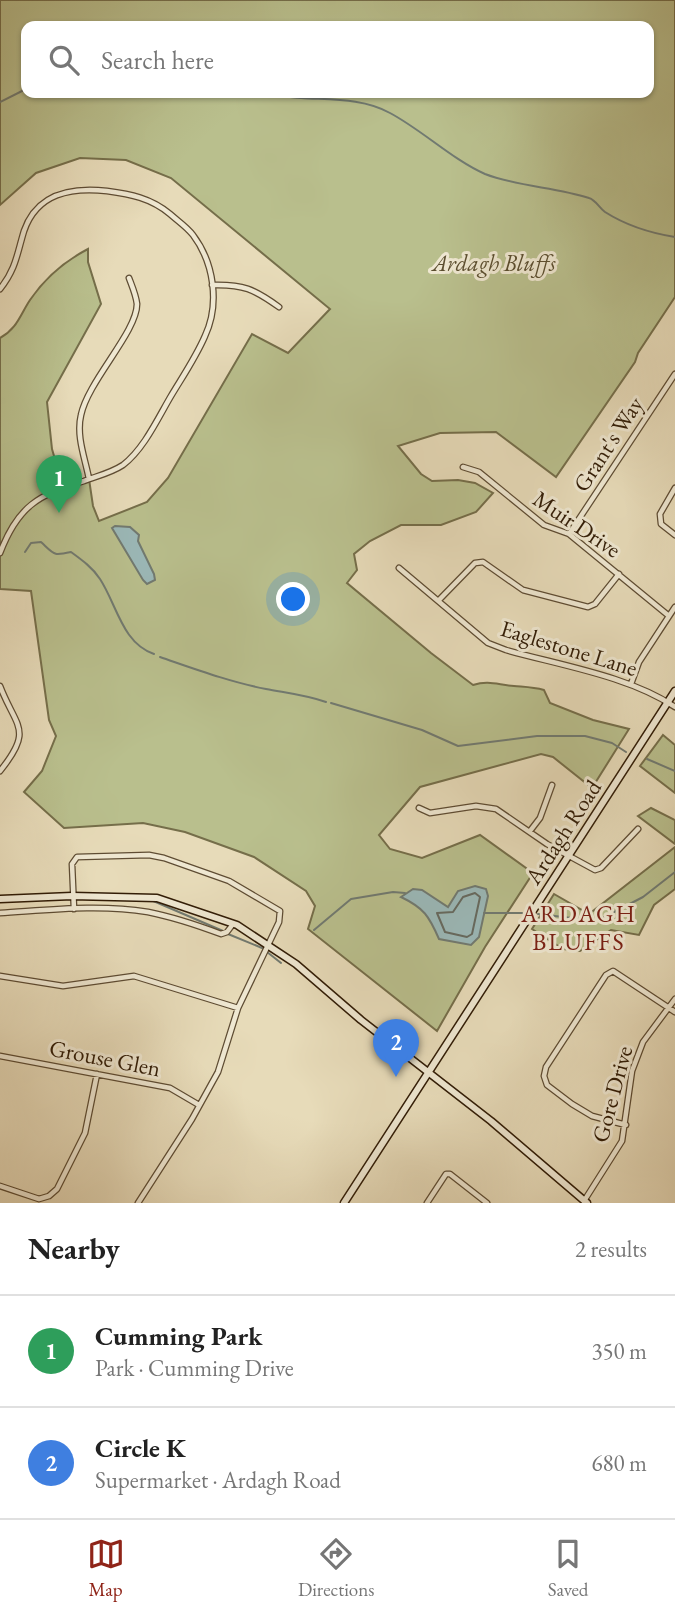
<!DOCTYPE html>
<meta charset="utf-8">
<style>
:root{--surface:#fff;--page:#f2f2f2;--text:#222;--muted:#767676;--line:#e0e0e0;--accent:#8f2418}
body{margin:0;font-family:"EB Garamond",serif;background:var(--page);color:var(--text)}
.you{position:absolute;left:294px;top:600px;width:24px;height:24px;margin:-18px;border:5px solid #fff;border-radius:50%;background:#1a73e8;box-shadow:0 0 0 10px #1a73e833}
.badge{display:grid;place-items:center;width:46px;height:46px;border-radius:50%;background:var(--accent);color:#fff;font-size:23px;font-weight:700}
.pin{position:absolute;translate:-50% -58px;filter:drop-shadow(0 2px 4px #0008)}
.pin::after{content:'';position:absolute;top:37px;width:24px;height:21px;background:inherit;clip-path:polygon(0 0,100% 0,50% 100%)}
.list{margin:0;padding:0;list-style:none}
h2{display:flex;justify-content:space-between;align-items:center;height:91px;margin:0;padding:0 28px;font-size:30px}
h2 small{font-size:23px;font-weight:400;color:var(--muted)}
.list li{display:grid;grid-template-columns:46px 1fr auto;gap:21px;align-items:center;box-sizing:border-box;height:112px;padding:0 28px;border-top:2px solid var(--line)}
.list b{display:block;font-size:26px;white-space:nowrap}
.list p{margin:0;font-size:23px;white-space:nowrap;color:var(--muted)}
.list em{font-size:23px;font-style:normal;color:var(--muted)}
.icon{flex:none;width:38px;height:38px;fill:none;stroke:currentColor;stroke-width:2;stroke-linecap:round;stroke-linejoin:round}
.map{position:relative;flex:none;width:675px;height:1203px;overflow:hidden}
.search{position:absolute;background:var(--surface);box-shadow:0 2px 5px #0004;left:21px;right:21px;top:21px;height:77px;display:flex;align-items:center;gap:18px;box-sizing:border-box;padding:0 24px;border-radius:14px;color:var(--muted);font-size:26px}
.sheet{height:315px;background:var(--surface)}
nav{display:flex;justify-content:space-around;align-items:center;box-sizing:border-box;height:98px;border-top:2px solid var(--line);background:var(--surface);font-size:19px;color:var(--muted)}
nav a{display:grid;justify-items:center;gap:4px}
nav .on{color:var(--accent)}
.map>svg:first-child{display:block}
.green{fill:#b9bf8d;stroke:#756e4a;stroke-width:2;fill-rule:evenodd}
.water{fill:#9bb9b9;stroke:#717a71;stroke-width:2}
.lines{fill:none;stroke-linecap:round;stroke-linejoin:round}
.shore{stroke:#666a60;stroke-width:2}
.stream{stroke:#717a71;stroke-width:2}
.street-casing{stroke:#5e4c33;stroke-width:7}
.secondary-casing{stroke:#311c06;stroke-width:9}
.street{stroke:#efe8d2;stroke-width:4.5}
.secondary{stroke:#efe8d2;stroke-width:6}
.labels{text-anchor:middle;stroke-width:6;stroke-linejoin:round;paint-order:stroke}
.park-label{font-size:23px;font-style:italic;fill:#5a4d2e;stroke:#efe8d2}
.street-label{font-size:23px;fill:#311c06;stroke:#efe8d2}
.neighbourhood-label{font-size:24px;letter-spacing:2px;fill:#7a1f14;stroke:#efe8d2}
</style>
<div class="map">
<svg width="675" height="1203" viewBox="0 0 675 1203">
<rect width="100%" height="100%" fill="#e7dbb9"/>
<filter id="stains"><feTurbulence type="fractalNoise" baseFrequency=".00286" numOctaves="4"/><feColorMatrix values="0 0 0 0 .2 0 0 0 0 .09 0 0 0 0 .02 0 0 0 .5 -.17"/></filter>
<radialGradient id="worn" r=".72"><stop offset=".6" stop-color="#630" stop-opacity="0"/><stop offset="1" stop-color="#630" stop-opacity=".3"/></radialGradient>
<path class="green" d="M0,0H675V297L638,353L635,362L556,477L496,432L440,433L398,446L421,474L432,481L458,480L475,483L493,493L476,512L441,525H401L370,541L354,554L357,570L347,583L431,653L473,685C489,680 498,685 514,686C525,687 533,687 544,690L550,703L593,720L629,729L592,788L553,757L541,754L420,787L379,835L390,849L422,858L480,835L533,873L485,947L437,1031L308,929L315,906L306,891L254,857L185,832L143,823L64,828L24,792L42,771L56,736L49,720L31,591L0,589V338C17,329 20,315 30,300C45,278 65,261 88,249V262L101,304L47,402L52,449L63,487L89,479L93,506L99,521L147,502L168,478L252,334L288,353L330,309L171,178L126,160L80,158L36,173L0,205ZM26,26H649V93H26Z
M663,735L675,745V793L640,766Z
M651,808L675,820V844L638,816Z
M675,847V889L654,905L639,935L611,930L580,951L563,949L532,929L554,894L589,914Z"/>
<path class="water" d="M115,526L130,527L139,535L138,541L154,574L155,580L147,584L143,580L112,528Z
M475,886L486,889L488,896L479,937L471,945L439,939C429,916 424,908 401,897L413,889L422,890L448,907L458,891Z"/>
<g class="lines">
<path class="shore" d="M475,893L480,897L472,934L467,937L445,932L437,913L453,912L463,897Z"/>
<path class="stream" d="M210,93H243
M259,93C273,94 287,97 301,98C331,100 363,98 390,113C422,130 453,160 485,174C519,187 555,187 589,198C596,200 599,208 605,212C627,226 650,233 675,237
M0,102L26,89
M25,552L31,543L41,542C55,555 53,556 71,552C82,560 93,568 100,579C117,605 122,643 154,654
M160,657C195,669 230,682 266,689C287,693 306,695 326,702
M331,703L422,730L458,746L537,736H585L612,743L626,752
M647,759L675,771
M151,900L223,931
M484,913H522
M538,914L597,921L643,897L675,872
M314,930L351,899L393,892L405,893
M228,934L262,948L281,963"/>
<g class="street-casing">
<path id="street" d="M212,285C243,284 254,289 279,307
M0,289C16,269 17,254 24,231C37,193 71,187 107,191C130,194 151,198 170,214C178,221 187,227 193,235C214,263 220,304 205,336C196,357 183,376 171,396C158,418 144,449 123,465C111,473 97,476 84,481C38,495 18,506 0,553
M463,467L479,472L544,525L569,534L669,616
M89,479C85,458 76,436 81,415C88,381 137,332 137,304C136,295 132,286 129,278
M675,488L660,514L661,524L675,535
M569,534L675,374
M399,568L488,643L506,650C559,665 629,676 675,707
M439,600L475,563L483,562L523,590L588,607L595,604L619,574
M631,684L639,662L675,607
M0,686C16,728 34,729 0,771
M419,808L430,813L476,806L496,809L547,844L595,870L601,868L638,829
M530,831L540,818L552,785
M74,909L72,864L77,857L149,855L164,858L229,881L280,911L279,922L238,1008L218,1072L192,1119L138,1203
M0,913C49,910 99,904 148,912C173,917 197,925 221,934L227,932L233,924
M0,976L63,986L134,976L238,1008
M0,1056L170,1088L199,1105
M626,1125L592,1116L572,1104L547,1085L544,1076L546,1067L606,975L613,971L675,1012
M0,1186L39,1199L49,1196L57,1189L85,1133L97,1074
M584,1201L622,1141L632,1071L643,1042L675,999
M427,1203L446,1174H450L487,1203"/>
</g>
<g class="secondary-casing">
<path id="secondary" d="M0,899L72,896L157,898L237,925L296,964L361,1020L491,1121L587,1203
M344,1203L675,691"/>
</g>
<use href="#street" class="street"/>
<use href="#secondary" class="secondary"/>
</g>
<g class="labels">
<g class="park-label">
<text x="494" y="271">Ardagh Bluffs</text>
</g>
<g class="street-label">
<text transform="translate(608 444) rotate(-57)" y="8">Grant's Way</text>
<text transform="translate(577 524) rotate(34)" y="8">Muir Drive</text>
<text transform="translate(569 648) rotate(17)" y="8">Eaglestone Lane</text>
<text transform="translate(563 832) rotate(-57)" y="8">Ardagh Road</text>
<text transform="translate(105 1058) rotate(11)" y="8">Grouse Glen</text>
<text transform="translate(612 1094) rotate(-75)" y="8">Gore Drive</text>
</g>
<g class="neighbourhood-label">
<text x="579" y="922">ARDAGH<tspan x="579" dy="28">BLUFFS</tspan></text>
</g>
</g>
<rect width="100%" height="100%" filter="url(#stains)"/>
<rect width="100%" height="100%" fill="url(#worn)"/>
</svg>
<div class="you"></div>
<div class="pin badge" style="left:59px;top:513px;background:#2e9e5b">1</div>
<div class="pin badge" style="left:396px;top:1077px;background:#3f7fe0">2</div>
<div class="search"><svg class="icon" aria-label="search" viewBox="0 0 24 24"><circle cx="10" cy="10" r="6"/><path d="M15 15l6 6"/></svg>Search here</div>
</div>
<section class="sheet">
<h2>Nearby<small>2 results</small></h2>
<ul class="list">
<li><span class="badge" style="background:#2e9e5b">1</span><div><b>Cumming Park</b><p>Park · Cumming Drive</p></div><em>350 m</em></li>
<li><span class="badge" style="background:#3f7fe0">2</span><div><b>Circle K</b><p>Supermarket · Ardagh Road</p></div><em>680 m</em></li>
</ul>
</section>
<nav>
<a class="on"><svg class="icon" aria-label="map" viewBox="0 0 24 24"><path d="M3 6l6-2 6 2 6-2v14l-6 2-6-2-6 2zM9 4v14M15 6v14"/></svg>Map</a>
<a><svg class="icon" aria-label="directions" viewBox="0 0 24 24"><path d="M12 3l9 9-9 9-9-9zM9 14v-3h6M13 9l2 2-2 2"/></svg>Directions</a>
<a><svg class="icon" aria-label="saved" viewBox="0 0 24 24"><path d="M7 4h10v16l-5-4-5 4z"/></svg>Saved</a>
</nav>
